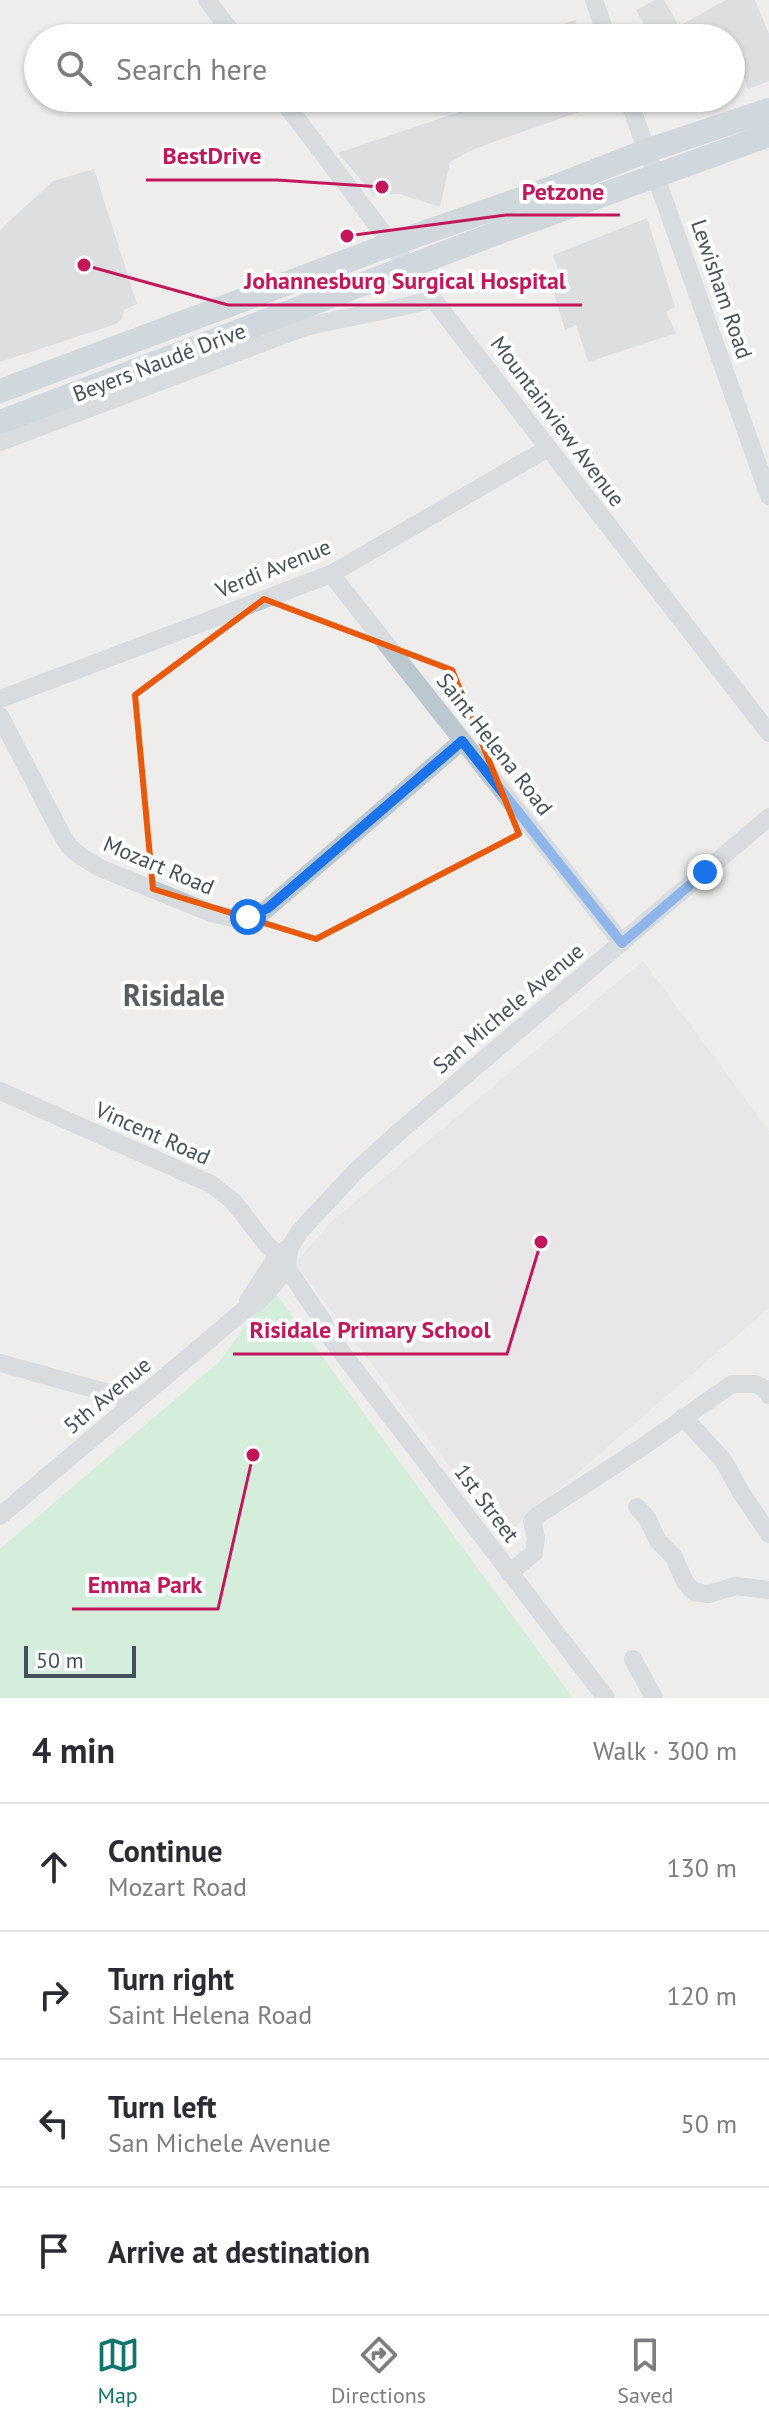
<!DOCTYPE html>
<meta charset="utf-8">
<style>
:root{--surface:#fff;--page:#f2f2f3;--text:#2b2b33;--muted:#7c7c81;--line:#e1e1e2;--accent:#0f766e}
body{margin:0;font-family:"PT Sans",sans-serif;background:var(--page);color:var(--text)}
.scale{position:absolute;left:24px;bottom:20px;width:112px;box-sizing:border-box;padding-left:8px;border:4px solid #44515a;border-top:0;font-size:22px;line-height:28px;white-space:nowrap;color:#44515a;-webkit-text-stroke:6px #fff;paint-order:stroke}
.stop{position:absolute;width:24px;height:24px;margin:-18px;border:6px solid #1a73e8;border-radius:50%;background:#fff}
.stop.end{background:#1a73e8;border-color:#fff;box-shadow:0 2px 8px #0008}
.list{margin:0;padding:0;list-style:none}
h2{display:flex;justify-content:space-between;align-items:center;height:104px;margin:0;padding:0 32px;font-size:34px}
h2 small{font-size:26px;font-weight:400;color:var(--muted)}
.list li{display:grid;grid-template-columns:52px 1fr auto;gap:24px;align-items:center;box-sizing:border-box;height:128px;padding:0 32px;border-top:2px solid var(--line)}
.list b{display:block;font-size:30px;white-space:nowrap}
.list p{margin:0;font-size:26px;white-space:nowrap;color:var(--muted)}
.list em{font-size:26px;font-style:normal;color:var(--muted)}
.icon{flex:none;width:44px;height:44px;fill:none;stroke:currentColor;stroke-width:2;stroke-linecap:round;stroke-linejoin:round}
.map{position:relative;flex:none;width:769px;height:1698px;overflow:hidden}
.search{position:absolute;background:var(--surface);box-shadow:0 2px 6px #0004;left:24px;right:24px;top:24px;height:88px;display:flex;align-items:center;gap:20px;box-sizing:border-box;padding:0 28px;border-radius:44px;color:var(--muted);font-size:30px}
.sheet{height:616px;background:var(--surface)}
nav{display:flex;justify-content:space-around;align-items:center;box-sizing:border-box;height:112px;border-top:2px solid var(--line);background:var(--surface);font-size:22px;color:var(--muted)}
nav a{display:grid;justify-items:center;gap:4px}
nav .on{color:var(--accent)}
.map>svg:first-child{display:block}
.education{fill:#e0ddde}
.green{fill:#b7efc8}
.building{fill:#c8ccd1}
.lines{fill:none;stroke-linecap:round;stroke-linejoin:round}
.minor{stroke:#bcc8cf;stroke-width:18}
.major{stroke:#aabfcd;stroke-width:24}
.route{stroke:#1a73e8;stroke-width:10}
.marked{fill:none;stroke:#e8590c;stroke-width:6;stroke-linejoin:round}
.labels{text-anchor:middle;stroke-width:8;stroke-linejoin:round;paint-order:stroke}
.street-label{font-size:22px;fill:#44515a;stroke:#fff}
.district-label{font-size:30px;font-weight:bold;fill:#595d61;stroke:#fff}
.leader{fill:none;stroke:#c2185b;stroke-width:3}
.callout-dot{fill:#c2185b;stroke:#fff;stroke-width:3}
.callout-label{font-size:24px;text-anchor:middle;font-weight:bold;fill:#c2185b;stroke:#fff;stroke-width:8;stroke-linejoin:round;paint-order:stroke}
</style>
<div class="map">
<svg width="769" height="1698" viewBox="0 0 769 1698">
<rect width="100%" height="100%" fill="#efecec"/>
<path class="education" d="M643,961L769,1131V1308L503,1537L295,1263L332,1221Z"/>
<path class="green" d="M272,1288L573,1698H0V1549L220,1361Z"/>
<path class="building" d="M655,0H664L679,26L726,0H755L769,34V81L748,89L731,38H651L636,10Z
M575,20L582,38H527V36Z
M458,98H613V100L474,149L450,162L440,207L399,194L374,195L338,153L462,111Z
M94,169L137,304L124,310L122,319L116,324L0,362V230L53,181Z
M647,218L675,307L666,312L676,333L588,362L576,325L565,330L554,293L565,290L553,255Z"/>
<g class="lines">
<path class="minor" d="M207,0L236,38
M594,0L607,38
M281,98L433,299L769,733
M628,98L769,496
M0,442L302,328C345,316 390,312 433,299
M331,574L622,943
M0,699L331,574L548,448
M0,716L63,837L70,847L79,855L100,868L211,913L237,919L260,914L268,908L462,741
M0,1091L211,1184L233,1201L267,1245L278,1255L323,1321L330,1337L606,1698
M248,1301L278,1255L288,1248
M0,1363L137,1401
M683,1417L723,1460L742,1494L769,1534
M637,1507L647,1518L658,1541L674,1557L685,1582L694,1592L708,1594L736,1586L769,1590
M0,1516L243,1311L259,1301L276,1282L287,1265L290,1247L300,1231L356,1171L400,1131L769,817
M509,1573L534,1553L536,1538L532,1521L538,1515L641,1448L732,1384H755L764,1388L769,1395
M633,1659L654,1698"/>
<path class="major" d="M0,391L392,244L549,189L646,151L769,110
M0,422L505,230L769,135"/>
</g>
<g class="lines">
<path class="route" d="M248,917L268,908L462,741L622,943L705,872"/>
</g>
<path d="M0 0H769V1698H0ZM264,599L452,670L519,834L316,939L153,889L135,695Z" fill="#efecec" fill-opacity=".55" fill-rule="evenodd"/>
<path class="marked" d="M264,599L452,670L519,834L316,939L153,889L135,695Z"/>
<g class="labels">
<g class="street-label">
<text transform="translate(722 289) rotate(71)" y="8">Lewisham Road</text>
<text transform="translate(159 362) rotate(-21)" y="8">Beyers Naudé Drive</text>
<text transform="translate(558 421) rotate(53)" y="8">Mountainview Avenue</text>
<text transform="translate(273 568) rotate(-22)" y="8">Verdi Avenue</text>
<text transform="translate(495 744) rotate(52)" y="8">Saint Helena Road</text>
<text transform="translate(159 865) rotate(23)" y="8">Mozart Road</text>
<text transform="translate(508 1008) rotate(-40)" y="8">San Michele Avenue</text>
<text transform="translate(153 1133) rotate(24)" y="8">Vincent Road</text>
<text transform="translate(107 1395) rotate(-40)" y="8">5th Avenue</text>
<text transform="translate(487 1503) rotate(53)" y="8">1st Street</text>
</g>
<g class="district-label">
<text x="174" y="1006">Risidale</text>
</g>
</g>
<path class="leader" d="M382 187L277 180H146M347 236L506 215H620M84 265L228 305H582M541 1242L507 1354H233M253 1455L218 1609H72"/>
<g class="callout-dot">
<circle cx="382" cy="187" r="8"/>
<circle cx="347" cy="236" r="8"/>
<circle cx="84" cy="265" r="8"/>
<circle cx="541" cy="1242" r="8"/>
<circle cx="253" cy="1455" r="8"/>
</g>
<g class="callout-label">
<text x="212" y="164">BestDrive</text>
<text x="563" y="200">Petzone</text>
<text x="405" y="289">Johannesburg Surgical Hospital</text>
<text x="370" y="1338">Risidale Primary School</text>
<text x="145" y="1593">Emma Park</text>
</g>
</svg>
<div class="scale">50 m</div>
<div class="stop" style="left:248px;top:917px"></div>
<div class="stop end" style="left:705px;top:872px"></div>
<div class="search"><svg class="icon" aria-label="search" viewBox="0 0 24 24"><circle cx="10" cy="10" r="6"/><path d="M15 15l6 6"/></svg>Search here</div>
</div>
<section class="sheet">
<h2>4 min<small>Walk · 300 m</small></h2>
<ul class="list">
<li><svg class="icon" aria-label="ahead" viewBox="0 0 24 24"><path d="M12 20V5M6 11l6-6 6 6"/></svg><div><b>Continue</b><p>Mozart Road</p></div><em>130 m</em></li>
<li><svg class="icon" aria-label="right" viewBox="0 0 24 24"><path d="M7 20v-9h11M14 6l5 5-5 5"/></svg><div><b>Turn right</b><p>Saint Helena Road</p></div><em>120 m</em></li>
<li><svg class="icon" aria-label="left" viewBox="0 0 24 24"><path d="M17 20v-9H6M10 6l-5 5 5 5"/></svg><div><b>Turn left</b><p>San Michele Avenue</p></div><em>50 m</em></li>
<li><svg class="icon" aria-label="arrive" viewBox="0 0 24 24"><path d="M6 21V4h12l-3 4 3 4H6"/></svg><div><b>Arrive at destination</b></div></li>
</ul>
</section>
<nav>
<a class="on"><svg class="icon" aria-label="map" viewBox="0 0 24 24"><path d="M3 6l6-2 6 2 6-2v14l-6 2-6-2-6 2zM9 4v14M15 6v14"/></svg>Map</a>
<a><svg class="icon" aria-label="directions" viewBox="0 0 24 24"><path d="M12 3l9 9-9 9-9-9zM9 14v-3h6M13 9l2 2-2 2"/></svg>Directions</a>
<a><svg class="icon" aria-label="saved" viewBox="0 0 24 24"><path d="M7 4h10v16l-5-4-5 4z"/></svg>Saved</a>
</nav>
